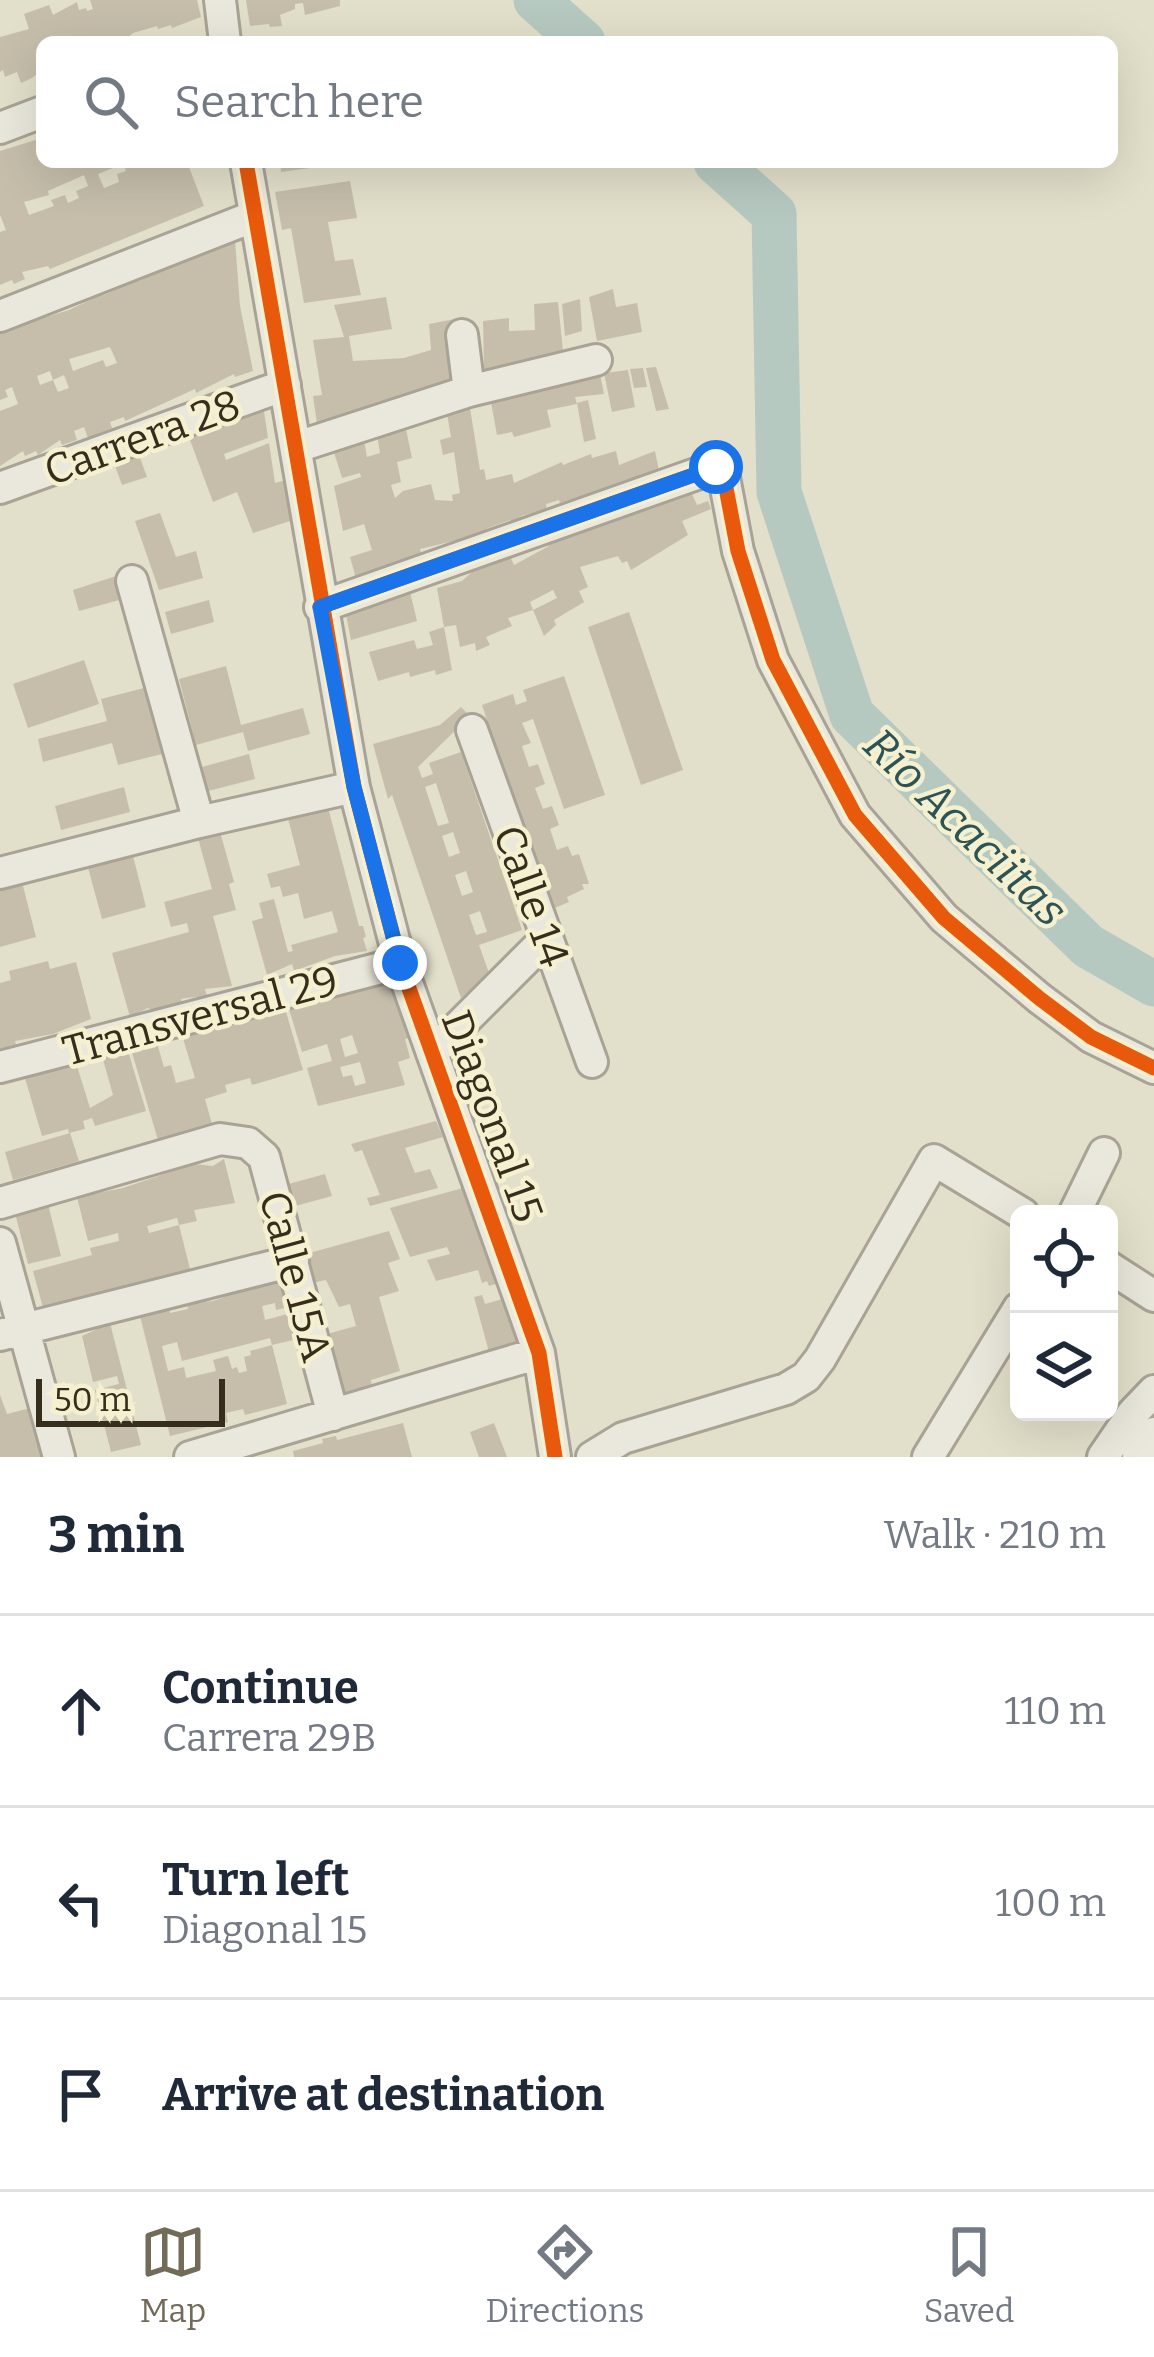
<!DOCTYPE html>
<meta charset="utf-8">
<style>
:root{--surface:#fff;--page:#f2f2f3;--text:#1f2937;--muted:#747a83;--line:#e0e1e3;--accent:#726b5a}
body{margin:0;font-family:Bitter,serif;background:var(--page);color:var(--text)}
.controls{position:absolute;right:36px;bottom:36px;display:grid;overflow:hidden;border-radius:18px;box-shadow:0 12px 48px #0002}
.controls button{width:108px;height:108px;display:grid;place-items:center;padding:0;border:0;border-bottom:3px solid var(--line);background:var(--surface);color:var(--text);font:60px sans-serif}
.scale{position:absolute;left:36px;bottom:30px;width:189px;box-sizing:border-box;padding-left:12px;border:6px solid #362d1d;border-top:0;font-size:33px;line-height:42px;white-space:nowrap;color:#362d1d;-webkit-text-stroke:9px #f5f0d0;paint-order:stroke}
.stop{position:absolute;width:36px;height:36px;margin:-27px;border:9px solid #1a73e8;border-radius:50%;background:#fff}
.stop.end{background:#1a73e8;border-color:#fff;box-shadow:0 3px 12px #0008}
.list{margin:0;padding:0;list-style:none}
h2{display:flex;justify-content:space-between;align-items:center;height:156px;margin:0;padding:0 48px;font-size:51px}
h2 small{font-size:39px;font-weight:400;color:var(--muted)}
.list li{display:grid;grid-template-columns:78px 1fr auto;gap:36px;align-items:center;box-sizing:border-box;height:192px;padding:0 48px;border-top:3px solid var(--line)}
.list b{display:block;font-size:45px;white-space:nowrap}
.list p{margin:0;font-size:39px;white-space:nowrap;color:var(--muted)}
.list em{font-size:39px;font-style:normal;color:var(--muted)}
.icon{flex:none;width:66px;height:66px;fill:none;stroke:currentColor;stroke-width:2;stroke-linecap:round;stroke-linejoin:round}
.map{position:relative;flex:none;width:1154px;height:1457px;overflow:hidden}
.search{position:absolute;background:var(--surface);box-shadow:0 12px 48px #0002;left:36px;right:36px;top:36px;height:132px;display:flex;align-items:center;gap:30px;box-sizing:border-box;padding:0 42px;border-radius:18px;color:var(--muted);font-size:45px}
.sheet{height:732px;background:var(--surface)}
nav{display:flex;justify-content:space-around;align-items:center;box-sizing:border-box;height:168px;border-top:3px solid var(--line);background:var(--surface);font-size:33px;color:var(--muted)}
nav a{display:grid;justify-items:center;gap:6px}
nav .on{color:var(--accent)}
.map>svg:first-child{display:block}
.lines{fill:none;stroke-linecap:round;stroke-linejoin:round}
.river{stroke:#b6c9c0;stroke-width:45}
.building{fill:#c6beab;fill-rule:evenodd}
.street-casing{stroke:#a8a394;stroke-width:36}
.street{stroke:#eae8dc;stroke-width:30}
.cycleway-casing{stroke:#f5f0d0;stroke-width:22}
.cycleway{stroke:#e8590c;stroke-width:15}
.route{stroke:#1a73e8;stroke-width:15}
.labels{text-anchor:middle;stroke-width:9;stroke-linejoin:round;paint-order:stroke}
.street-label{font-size:42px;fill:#362d1d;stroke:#f5f0d0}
.water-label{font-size:45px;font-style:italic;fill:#2c5356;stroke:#f5f0d0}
</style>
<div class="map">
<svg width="1154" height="1457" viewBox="0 0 1154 1457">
<rect width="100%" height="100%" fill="#e2dfca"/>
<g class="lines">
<path class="river" d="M536,0L583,42
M716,162L774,214L779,492L852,715L1088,946L1154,984"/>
</g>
<path class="building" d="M90,0H197L201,17L172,28L171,25L158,29L157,26L133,33L123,42H42V70L32,78L21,83L17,72L5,77L3,70L0,72V37L29,29L24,14L49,5L53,15L77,2L79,10L86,8L87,11L93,9Z
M246,0H340V6L305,15L303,3L295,4V9L280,15L282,26L270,27L269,24L250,26Z
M42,138V162H187L204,206L50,269L48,266L22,272L25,279L14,284L12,280L0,285V232L6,230L0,215V151ZM123,164L126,171L117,174L119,182L104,188L98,174ZM84,175L88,186L76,191L79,198L68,203L65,195L51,200L54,206L29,215L24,202L49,195L48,191Z
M280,162H332V165L281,172Z
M350,181L357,218L328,222L335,261L353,259L361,295L304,303L291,228L282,230L275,192Z
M235,240L240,306L253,371L235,377L234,374L196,393L195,389L125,421L124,417L110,422L112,428L88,438L84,427L74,431L77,440L62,445L60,440L38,455L36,451L25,456L23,451L0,466V411L18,404L12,387L5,390L8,397L0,400V331L69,310L92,299L91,296L102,291L104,295L113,291L112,287L142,280L141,276ZM110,347L117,363L106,367L103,360L73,371L69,359ZM50,371L53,380L64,375L69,388L58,392L53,380L40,385L37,376Z
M613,289L616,307L637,303L642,332L597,341L589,297Z
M386,297L392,329L349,336L353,361L404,358L431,350L429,324L455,319L458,382L317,424L313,396L322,395L313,340L344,337L334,305Z
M580,299L582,331L565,336L562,304Z
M558,302L564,361L484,369L483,321L509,318V331L535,330L534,304Z
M656,367L669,409L656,411L646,368Z
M643,368L647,387L634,388L630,369Z
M628,370L635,407L612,412L604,373Z
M600,374L604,394L575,397L577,404L547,410L551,427L514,437L512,432L497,435L490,397Z
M588,400L596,439L584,442L577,403Z
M469,402L480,470L484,469L486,480L512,474L514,483L562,462L563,465L591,454L592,458L616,451L619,465L655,451L659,471L560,503L559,500L546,504L547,510L521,516L522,520L512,524L511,520L496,525L486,529L487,533L420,549L423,560L357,582L350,557L372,550L364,524L343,531L334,486L361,477L360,473L342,478L332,446L363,434L367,457L380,453L376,429L390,424L391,432L406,429L412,458L397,462L401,482L391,485L395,498L403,491L431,484L435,500L453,501L452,495L460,493L454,452L443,455L440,440L451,437L446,408Z
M263,405L268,438L224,454L226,460L269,443L275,483L286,480L293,520L253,533L237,492L213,502L187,432Z
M139,455L147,477L122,485L114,463Z
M690,490L697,505L708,501L711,509L682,521L688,535L631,570L627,561L622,563L618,556L580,567L588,587L579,591L584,602L554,620L556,625L544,636L533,610L557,598L553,590L530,602L533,610L508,618L512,626L486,637L490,645L476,651L475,643L460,647L456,625L444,627L437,588L462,581L474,570L497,560L511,558L514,565L549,546V541Z
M160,513L176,557L196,551L203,578L159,590L135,521Z
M116,576L123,599L79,611L73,590Z
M410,592L417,621L351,640L345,610Z
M209,600L214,622L171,634L165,612Z
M629,612L683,770L641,785L588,627Z
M444,627L452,670L436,675L435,670L410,677L409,672L378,681L369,652L414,640L417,649L433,645L429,632Z
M84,660L99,704L28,728L13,684Z
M226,666L241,725L303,708L310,734L248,751L243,732L196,745L179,679Z
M564,676L605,795L564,809L533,719L522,723L531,743L522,746L529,767L538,764L545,784L535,788L543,809L552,806L559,825L550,829L557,850L568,846L572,856L579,854L589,884H582L584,889L567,897L569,902L550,910L482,705L513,694L516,705L527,701L523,690Z
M148,687L162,754L118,765L112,743L43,762L38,739L107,721L101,699Z
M461,707L470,716L418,767L422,778L433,774L429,763L461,752L522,930L479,945L489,973L461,998L392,795L388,799L373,744L440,725ZM436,783L449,823L438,826L425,787ZM453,832L460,853L449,857L442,836ZM466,871L473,892L462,896L455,875ZM480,911L487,932L476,935L469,915Z
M249,754L255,779L208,791L202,767Z
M124,787L130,812L61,830L55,806Z
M325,796L359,926H363L366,937L363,938L367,951L335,956L294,971L292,964L267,975L252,921L263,918L259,903L274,899L288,952L293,951L291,945L338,932L332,911L304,919L298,893L283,897L280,886L271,888L267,874L300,865L285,807Z
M219,828L234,882L229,884L236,910L213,916L232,986L205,989L207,996L187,998L181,999L182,1003L154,1011L148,1008L130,1017L112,953L189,932L187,923L171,927L164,902L212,889L198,838Z
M132,852L146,907L102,919L87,864L106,862L105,859Z
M22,882L36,937L0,947V887Z
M48,961L50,969L76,962L91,1019L53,1034L15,1041L17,1048L0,1053V983L11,980L9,971Z
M389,973L409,1038L405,1039L410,1058L398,1062L405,1085L318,1106L307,1068L332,1061L327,1044L302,1052L285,996ZM352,1035L358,1053L345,1057L340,1039ZM360,1062L366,1083L355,1086L352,1075L343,1077L340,1067Z
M284,1005L303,1070L252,1085L250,1078L225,1085L227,1092L205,1099L212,1124L158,1140L130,1046L157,1043L164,1067L171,1065L176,1083L195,1078L182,1035L209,1031L206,1023Z
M125,1041L146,1111L95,1126L92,1118L83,1121L85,1129L69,1133L68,1129L42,1136L22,1068L73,1053L90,1108L113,1095L100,1049Z
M436,1121L443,1137L405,1148L415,1173L430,1169L438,1188L370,1206L367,1198L380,1195L362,1150L355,1152L351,1144Z
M70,1133L79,1161L13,1180L5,1152Z
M224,1159L235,1203L194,1210L197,1221L179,1225L192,1277L45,1315L33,1271L92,1255L90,1248L119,1241L118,1233L88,1241L77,1197L123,1188L194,1164L213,1166ZM177,1218L179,1225L149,1233L147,1226Z
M325,1174L332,1196L288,1208L285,1185Z
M463,1188L489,1253L499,1283L489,1286L487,1281L482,1283L478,1270L436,1281L427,1260L450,1254L447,1247L410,1257L390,1208Z
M47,1200L61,1256L28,1264L14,1209Z
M389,1231L400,1259L388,1263L399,1291L379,1297L400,1371L371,1380L372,1386L341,1394L327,1334L356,1326L350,1304L339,1307L326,1280L312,1283L302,1255Z
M286,1276L293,1306L276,1310L275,1303L262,1306L265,1320L295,1312L301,1338L272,1345L270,1338L182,1361L177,1342L162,1346L168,1371L184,1367L186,1378L216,1371L213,1360L228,1356L232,1369L237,1367L239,1373L247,1371L244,1357L251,1355L250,1351L272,1345L287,1404L245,1415L243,1409L226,1413L228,1422L170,1436L140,1316L169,1309L170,1313L188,1309L187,1304L213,1301Z
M482,1295L485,1304L506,1298L518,1343L489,1352L474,1297Z
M110,1323L141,1445L111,1452L95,1390L119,1384L117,1376L93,1382L82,1336Z
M0,1395L7,1414L38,1406L51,1457H0Z
M403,1423L412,1457H294L293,1451L323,1443L322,1439L336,1436L337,1440Z
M494,1423L507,1457H479L470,1432Z"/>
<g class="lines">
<g class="street-casing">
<path id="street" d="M220,0L225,42
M0,128L42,112
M246,162L354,787L400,963L539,1353L555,1457
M0,316L255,216
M462,335L469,391
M297,447L469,391L596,360
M0,488L285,385
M132,581L199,822
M320,607L716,467L723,472L738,551L773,660L855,815L944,918L1039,998L1091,1037L1154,1068
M472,730L592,1062
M0,873L199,822L354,787
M432,1053L547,938
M0,1067L400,963
M0,1203L220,1139L248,1143L264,1157L333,1415
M1074,1214L1104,1153
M0,1243L59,1457
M1109,1267L1154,1296
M0,1335L293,1261
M190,1457L539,1353
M592,1457L623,1438L786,1389L806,1377L820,1359L934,1160L1023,1214
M928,1457L1019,1308
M1103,1457L1133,1413L1154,1391
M1138,1457L1154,1433"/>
</g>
<use href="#street" class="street"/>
<g class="cycleway-casing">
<path id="cycleway" d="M246,162L354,787L400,963L539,1353L555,1457
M320,607L716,467L723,472L738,551L773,660L855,815L944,918L1039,998L1091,1037L1154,1068"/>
</g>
<use href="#cycleway" class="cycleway"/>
</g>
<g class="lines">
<path class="route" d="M400,963L354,787L320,607L716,467"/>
</g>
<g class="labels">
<g class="street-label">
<text transform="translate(142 437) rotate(-20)" y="15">Carrera 28</text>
<text transform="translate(532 896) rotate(70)" y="15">Calle 14</text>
<text transform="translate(200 1015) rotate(-15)" y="15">Transversal 29</text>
<text transform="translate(493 1116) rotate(70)" y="15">Diagonal 15</text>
<text transform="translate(296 1276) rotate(75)" y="15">Calle 15A</text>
</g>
<g class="water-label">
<text transform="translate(966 827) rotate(44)" y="16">Río Acaciitas</text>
</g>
</g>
</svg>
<div class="controls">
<button><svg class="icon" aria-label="locate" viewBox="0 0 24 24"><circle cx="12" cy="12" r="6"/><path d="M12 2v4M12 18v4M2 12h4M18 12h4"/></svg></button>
<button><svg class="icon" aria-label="layers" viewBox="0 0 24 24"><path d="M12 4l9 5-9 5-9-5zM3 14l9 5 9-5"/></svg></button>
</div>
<div class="scale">50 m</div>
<div class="stop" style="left:716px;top:467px"></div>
<div class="stop end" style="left:400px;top:963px"></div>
<div class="search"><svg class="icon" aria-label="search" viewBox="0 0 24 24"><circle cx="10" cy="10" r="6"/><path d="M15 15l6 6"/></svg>Search here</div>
</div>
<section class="sheet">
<h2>3 min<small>Walk · 210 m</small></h2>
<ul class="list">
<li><svg class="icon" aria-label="ahead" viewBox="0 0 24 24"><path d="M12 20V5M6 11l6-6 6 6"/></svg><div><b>Continue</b><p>Carrera 29B</p></div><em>110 m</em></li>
<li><svg class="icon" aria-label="left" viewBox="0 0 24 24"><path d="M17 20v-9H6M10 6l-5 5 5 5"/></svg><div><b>Turn left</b><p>Diagonal 15</p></div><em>100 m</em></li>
<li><svg class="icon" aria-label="arrive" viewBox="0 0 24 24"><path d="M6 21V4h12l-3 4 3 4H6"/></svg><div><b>Arrive at destination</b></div></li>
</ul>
</section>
<nav>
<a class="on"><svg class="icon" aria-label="map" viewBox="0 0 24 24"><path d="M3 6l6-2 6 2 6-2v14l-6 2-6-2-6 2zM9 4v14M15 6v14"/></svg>Map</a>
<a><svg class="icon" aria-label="directions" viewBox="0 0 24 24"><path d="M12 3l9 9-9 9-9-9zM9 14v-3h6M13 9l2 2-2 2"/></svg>Directions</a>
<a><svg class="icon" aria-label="saved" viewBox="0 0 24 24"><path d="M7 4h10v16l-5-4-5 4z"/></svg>Saved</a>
</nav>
